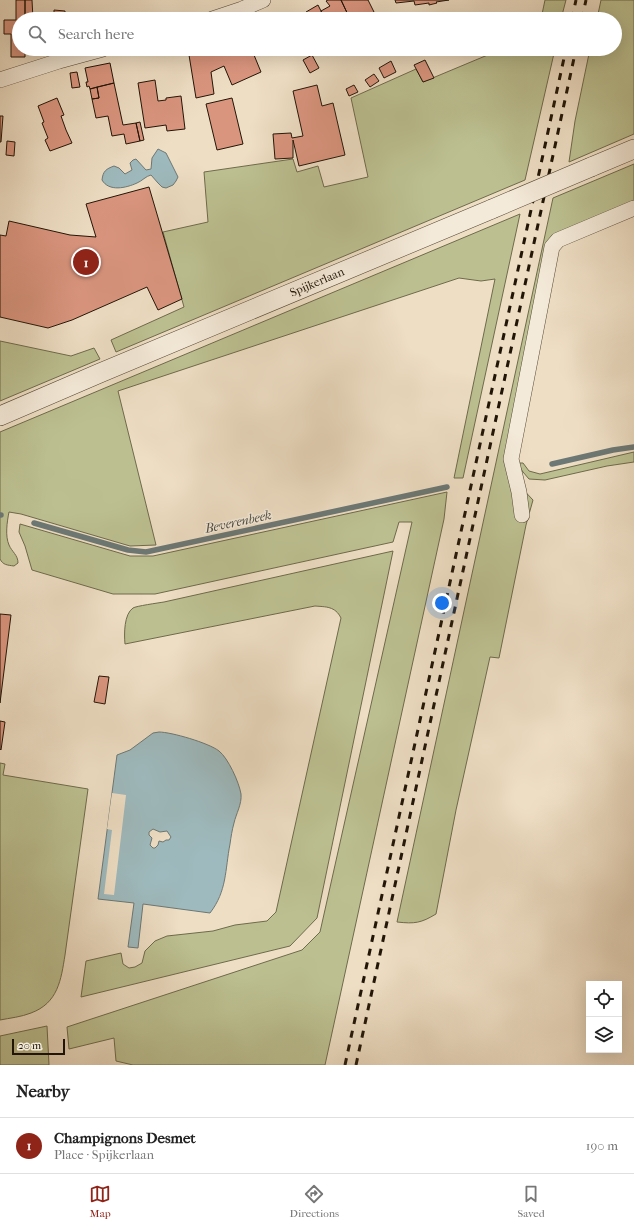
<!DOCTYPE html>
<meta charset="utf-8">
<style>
:root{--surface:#fff;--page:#f2f2f2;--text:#222;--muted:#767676;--line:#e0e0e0;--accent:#8f2418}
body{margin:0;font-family:"IM FELL French Canon",serif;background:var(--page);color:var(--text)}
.controls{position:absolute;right:12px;bottom:12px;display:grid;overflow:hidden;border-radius:0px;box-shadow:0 4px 16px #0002}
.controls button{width:36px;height:36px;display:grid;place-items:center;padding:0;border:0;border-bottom:1px solid var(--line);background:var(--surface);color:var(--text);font:20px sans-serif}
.scale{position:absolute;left:12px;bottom:10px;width:53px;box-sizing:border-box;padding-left:4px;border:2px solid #211507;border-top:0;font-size:11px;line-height:14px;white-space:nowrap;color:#211507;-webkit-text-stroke:3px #f4ead9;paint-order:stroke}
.you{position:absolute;left:442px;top:603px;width:14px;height:14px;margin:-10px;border:3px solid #fff;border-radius:50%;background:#1a73e8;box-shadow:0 0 0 6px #1a73e833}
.badge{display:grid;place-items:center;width:26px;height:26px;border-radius:50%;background:var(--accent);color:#fff;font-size:13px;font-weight:700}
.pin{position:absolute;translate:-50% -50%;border:2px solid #fff;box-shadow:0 1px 4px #0006}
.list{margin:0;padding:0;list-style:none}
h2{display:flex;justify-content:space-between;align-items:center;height:52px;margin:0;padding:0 16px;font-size:17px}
h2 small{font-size:13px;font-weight:400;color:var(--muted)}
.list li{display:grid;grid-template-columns:26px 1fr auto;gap:12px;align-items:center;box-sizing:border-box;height:56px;padding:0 16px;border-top:1px solid var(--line)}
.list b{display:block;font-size:15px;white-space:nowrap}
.list p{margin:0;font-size:13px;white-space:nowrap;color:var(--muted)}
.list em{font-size:13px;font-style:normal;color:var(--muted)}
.icon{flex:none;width:22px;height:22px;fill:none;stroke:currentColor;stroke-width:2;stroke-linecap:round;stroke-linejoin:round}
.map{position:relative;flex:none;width:634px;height:1065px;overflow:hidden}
.search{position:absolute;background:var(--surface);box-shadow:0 4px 16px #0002;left:12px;right:12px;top:12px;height:44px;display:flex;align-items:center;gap:10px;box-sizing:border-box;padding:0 14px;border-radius:22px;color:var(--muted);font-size:15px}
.sheet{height:108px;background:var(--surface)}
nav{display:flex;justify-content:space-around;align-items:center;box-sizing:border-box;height:56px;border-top:1px solid var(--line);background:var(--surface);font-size:11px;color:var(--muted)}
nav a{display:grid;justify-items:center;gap:2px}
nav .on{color:var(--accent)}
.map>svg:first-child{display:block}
.green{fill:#bcc091;stroke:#6e6a4c}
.water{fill:#9ebabe;stroke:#6c7875;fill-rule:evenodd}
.pier{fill:#eedec4}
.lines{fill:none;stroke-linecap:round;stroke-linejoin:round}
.stream{stroke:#6c7875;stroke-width:5.5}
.building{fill:#da957f;stroke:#211507}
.minor-casing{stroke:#544736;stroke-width:16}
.tertiary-casing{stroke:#544736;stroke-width:20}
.minor{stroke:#f4ead9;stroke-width:15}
.tertiary{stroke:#f4ead9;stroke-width:19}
.rail{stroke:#211507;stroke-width:3;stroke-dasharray:7 7;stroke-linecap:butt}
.tertiary-bridge-casing{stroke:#544736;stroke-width:20;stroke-linecap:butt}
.tertiary-bridge{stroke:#f4ead9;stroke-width:19}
.labels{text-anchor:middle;stroke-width:3;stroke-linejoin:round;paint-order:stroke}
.street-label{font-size:12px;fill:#211507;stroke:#f4ead9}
.water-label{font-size:13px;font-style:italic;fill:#4d4f47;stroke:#f4ead9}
</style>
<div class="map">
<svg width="634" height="1065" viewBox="0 0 634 1065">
<rect width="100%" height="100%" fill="#eedec4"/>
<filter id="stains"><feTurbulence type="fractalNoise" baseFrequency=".005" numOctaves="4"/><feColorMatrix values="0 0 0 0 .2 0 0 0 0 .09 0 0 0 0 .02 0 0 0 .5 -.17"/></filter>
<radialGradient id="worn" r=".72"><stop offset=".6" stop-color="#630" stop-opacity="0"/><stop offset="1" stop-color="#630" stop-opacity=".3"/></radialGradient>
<path class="green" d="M545,0H566L561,19H541Z
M601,0H634V134L569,162L575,121L590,49H615V19H597Z
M502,49H555L525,180L116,352L111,340L184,307L163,232L208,222L204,172L293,159L297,172L318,166L324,187L368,177L351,98L416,69L423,82Z
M634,164V203L554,236L513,415L515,481L533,500L526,525L499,658L490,657L456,810L436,914C421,923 415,924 397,922L553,198Z
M520,214L463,478H454L495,279L481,281L459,278L118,391L156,545L130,546L21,514L9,512C7,522 5,536 9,545C12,552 18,555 18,563L14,566C7,565 3,565 0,559V432Z
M0,341L71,356L94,348L100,359L0,401Z
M634,452V462L607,466L545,480L529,479L523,472L517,463H523L529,471L540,474Z
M447,492L444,519L325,1065H133L116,1061L114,1038L69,1049L67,1027L302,950L320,932L412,522H399L393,542L155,594H113L32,570L25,546L19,532L20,524L130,556H153Z
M393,551L317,918L290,946L81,997L86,961L121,953L123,964L129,968L135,967L142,963L145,951L155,941L167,936L213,931L235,925L267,921L276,912L341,618C335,606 326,607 315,606L125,644C124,634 124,614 133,608C136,606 158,603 164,602Z
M0,763L5,764L3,775L88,789L65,955C61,980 58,1003 31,1013C21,1017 10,1018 0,1020Z
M47,1026L49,1065H0V1036Z"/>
<path class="water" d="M158,149L166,153L178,177L176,181L173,185L166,188L162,187L158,183L151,175C146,176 142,181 137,183C126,188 109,192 102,180C103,171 106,169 114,166L119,168L125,174L132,170L130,163L133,160L136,159L146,170L151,169L152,158Z
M159,732C171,732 209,743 219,751C228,758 239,782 241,794C242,804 236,814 234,823C232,830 231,837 230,844C225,870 227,891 210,913L143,904L138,948L128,947L134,903L98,899L117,755L130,750L153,733ZM153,829L160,832L167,831L171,837L169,840H166L163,842L159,841L158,845L155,848H153L150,845L152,838L149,835V832Z"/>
<path class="pier" d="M112,793L126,795L114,895L104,894L112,830L107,829Z"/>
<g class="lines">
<path class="stream" d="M552,464L613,450L634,447
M0,515H1
M34,523L128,550L146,552L447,487"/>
</g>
<path class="building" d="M16,0H25V19H19V49H25V57H11V34H4V20H16Z
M25,0H32L33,19H25Z
M328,0H341L350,19H325L321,11L330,6L326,1Z
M341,0H368L374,12L359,19H350Z
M395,0H449L436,2L437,3L429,5V3L415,5L414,1L396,3Z
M318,5L325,19H305L308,17L306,12Z
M54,10L65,11V19H54Z
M25,49H38V53H25Z
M202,49H265L254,55L261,72L232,85L224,66L211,72L214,94L196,98L189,55Z
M427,49H466V53L427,52Z
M312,55L319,68L310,73L303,60Z
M425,60L434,78L423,82L414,65Z
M391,61L396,72L384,78L379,68Z
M110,63L114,83L90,89L89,86L87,87L86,82H88L85,68Z
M77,72L80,87L72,88L70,73Z
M374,74L379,81L370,87L365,80Z
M155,80L158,101L166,100V98L181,96L185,129L167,131L166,125L145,128L138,83Z
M114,83L123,125L136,123L140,141L126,144L124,134L112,136L108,116L96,118L92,99L99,98L97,87Z
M317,85L322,106L333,103L345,155L299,166L293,140V158L275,159L273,134L291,133L292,138L303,136L293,91Z
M354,85L358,92L349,96L346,89Z
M97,87L99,98L92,99L90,89Z
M57,98L64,115L61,116L66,130L72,143L50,151L45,140L48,138L42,123L44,122L38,106Z
M232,98L243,144L217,150L206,104Z
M0,116H3L1,142H0Z
M140,122L144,140L140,141L136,123Z
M7,141L15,142L14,156L6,155Z
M149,187L182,299L158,310L147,287L72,320L48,328L0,317V235L6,236L9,221L70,235L96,237L86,204Z
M0,614L11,615L0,703Z
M99,676L109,677L105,704L94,702Z
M0,721L5,722L1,750L0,749Z"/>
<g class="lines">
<g class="minor-casing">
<path id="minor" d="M212,19L242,9L263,0
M0,80L59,61L103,49
M522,515L519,492L511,459L552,247L558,240L634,208"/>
</g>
<g class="tertiary-casing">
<path id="tertiary" d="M591,167L634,149
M0,416L100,373L492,209"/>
</g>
<use href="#minor" class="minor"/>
<use href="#tertiary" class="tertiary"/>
<path class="rail" d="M572,19L576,0
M582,19L586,0
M345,1065L566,49
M356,1065L576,49"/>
<g class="tertiary-bridge-casing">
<path id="tertiary-bridge" d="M492,209L591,167"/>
</g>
<use href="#tertiary-bridge" class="tertiary-bridge"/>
</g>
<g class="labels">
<g class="street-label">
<text transform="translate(317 282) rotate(-23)" y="4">Spijkerlaan</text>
</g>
<g class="water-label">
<text transform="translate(238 521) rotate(-12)" y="5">Beverenbeek</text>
</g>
</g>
<rect width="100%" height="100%" filter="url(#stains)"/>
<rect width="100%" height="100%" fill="url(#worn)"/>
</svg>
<div class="controls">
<button><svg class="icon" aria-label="locate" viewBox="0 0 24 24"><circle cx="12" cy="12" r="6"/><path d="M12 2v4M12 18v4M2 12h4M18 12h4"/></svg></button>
<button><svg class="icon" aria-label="layers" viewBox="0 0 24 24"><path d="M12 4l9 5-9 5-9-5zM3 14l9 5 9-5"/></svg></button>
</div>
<div class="scale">20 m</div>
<div class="you"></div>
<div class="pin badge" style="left:86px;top:262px">1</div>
<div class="search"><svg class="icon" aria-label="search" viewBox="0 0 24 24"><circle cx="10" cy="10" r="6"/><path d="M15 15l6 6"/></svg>Search here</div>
</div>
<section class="sheet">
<h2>Nearby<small></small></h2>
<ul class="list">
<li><span class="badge">1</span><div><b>Champignons Desmet</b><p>Place · Spijkerlaan</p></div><em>190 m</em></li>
</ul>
</section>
<nav>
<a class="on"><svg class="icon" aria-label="map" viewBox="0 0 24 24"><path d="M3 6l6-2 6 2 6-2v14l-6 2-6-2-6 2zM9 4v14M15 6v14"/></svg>Map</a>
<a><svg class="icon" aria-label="directions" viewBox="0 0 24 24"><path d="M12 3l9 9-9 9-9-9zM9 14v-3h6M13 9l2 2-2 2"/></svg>Directions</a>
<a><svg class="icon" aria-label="saved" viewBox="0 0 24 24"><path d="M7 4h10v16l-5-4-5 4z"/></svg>Saved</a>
</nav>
